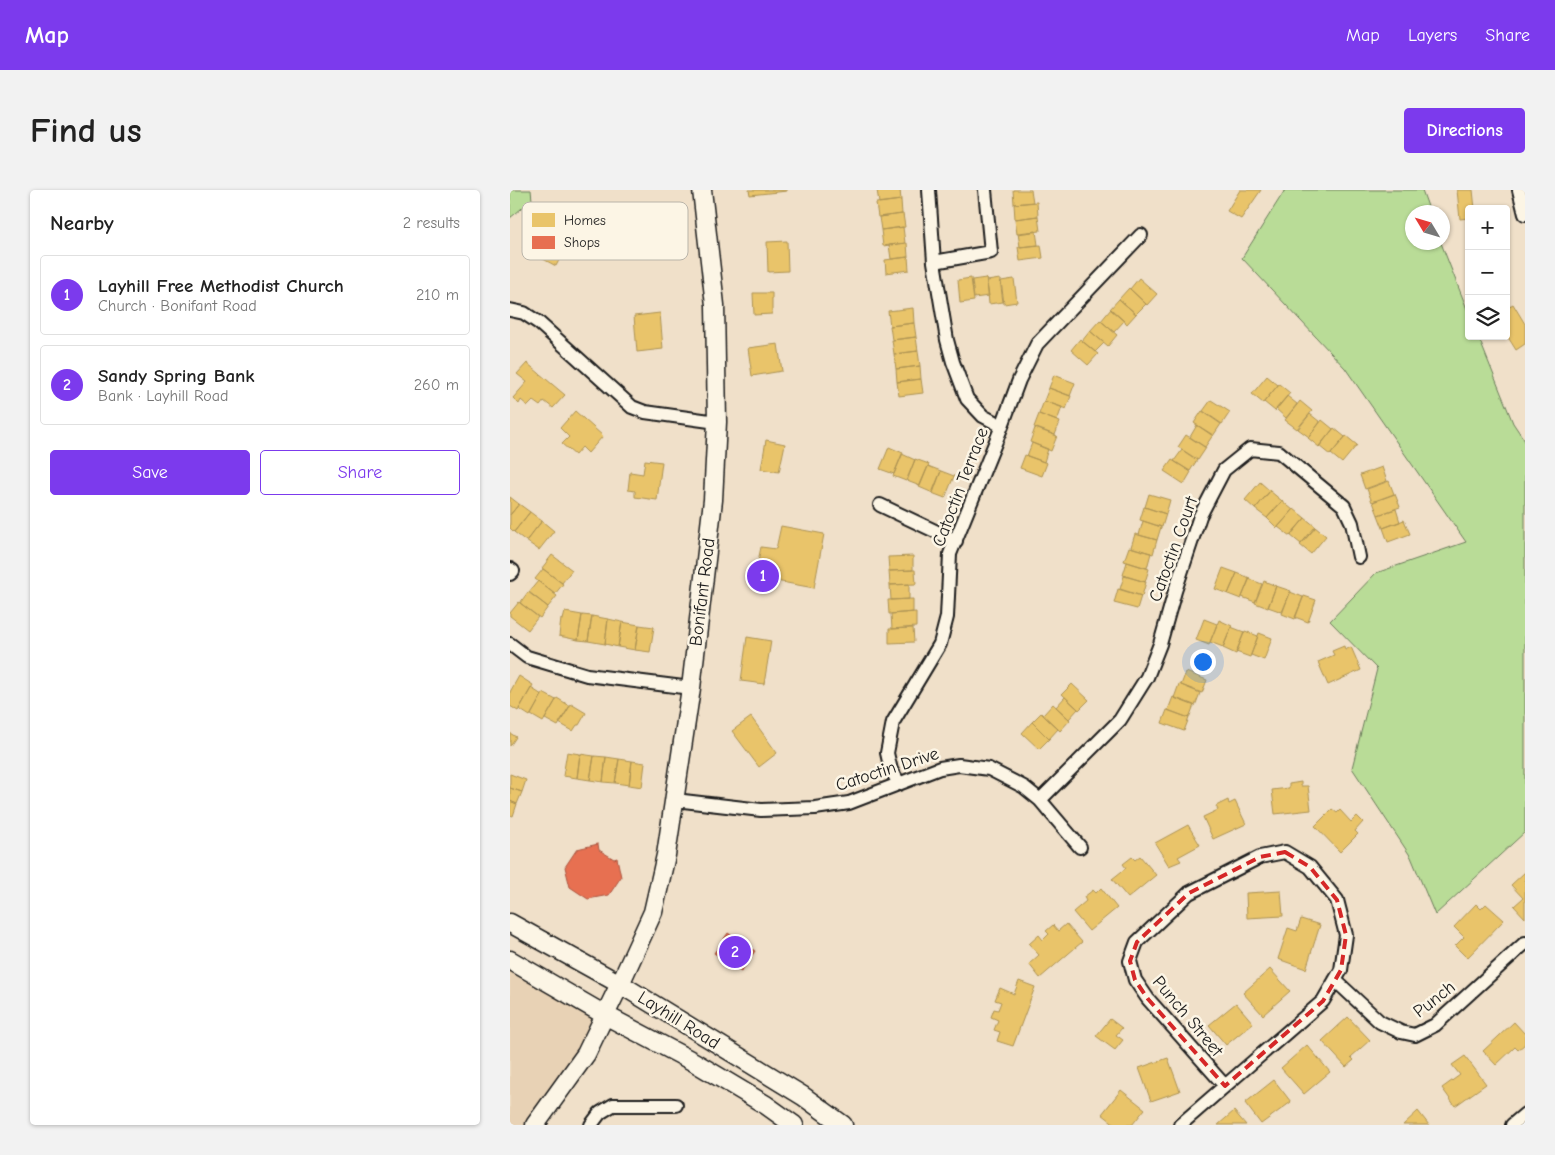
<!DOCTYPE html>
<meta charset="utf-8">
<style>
:root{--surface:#fff;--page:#f2f2f2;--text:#222;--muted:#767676;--line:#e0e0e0;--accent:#7c3aed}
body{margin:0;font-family:"Comic Neue",sans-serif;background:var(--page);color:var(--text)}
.controls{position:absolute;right:15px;top:15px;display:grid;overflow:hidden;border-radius:5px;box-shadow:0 1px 4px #0004}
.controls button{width:45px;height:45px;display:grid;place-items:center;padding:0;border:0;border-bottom:1px solid var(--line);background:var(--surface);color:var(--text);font:25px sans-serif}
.compass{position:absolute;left:895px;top:15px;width:45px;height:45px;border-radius:50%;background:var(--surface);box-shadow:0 1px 4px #0004;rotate:308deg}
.you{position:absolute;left:692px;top:471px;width:18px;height:18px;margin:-12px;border:4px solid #fff;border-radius:50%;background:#1a73e8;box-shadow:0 0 0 8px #1a73e833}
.badge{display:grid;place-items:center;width:32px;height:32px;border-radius:50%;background:var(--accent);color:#fff;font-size:16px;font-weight:700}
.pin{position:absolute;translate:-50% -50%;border:2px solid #fff;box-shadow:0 1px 5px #0006}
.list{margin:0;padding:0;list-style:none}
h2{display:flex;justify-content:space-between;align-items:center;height:65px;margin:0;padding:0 20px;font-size:21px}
h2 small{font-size:16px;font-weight:400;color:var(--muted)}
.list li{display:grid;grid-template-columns:32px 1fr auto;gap:15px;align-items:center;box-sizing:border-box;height:80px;margin:0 10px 10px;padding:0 10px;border:1px solid var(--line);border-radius:5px}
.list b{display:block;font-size:19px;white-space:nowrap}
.list p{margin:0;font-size:16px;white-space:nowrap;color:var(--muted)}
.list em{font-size:16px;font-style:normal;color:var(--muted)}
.actions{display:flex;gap:10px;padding:15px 20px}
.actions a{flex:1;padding:11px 0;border:1px solid var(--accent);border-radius:5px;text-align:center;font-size:18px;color:var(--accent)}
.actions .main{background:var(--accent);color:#fff}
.icon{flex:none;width:28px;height:28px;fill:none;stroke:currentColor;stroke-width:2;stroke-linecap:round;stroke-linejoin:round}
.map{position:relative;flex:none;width:1015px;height:935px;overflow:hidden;border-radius:5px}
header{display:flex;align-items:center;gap:30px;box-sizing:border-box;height:70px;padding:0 25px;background:var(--accent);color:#fff}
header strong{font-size:24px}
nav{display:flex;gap:28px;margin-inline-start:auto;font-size:18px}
.intro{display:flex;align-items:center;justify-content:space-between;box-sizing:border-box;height:120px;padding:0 30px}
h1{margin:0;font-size:35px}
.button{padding:12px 22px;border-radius:5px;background:var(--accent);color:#fff;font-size:18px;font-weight:700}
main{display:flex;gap:30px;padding:0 30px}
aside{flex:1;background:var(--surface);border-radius:5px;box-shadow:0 1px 4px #0004}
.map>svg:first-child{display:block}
.built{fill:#e8d2b5}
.green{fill:#b9dc97;stroke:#6a7c5a}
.homes{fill:#e9c46a;stroke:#ac9253}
.shops{fill:#e76f51;stroke:#aa5641}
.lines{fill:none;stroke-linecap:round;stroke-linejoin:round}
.minor-casing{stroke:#1c1c1c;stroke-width:16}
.secondary-casing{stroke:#1c1c1c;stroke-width:21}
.minor{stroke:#fcf5e5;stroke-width:12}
.secondary{stroke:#fcf5e5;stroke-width:18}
.marked{fill:none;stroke:#d62828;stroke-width:4;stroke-dasharray:10 6;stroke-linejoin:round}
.labels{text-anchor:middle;stroke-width:5;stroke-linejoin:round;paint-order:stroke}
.street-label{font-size:18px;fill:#1c1c1c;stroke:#fcf5e5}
.key{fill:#fcf5e5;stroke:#b9b4a9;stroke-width:1}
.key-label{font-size:14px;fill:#1c1c1c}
</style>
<header>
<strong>Map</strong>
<nav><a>Map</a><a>Layers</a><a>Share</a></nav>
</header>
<div class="intro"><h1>Find us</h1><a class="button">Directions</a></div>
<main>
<aside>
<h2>Nearby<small>2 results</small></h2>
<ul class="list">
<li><span class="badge">1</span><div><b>Layhill Free Methodist Church</b><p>Church · Bonifant Road</p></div><em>210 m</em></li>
<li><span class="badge">2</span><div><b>Sandy Spring Bank</b><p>Bank · Layhill Road</p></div><em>260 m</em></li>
</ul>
<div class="actions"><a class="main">Save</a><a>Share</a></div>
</aside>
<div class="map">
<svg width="1015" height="935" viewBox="0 0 1015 935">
<rect width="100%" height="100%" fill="#f0e0c9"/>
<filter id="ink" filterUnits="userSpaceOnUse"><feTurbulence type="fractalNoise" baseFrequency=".02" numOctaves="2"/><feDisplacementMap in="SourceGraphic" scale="10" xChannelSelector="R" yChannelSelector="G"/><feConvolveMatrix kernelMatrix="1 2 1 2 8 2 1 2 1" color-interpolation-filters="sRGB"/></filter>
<g filter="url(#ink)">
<path class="built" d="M0,770L95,825L25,935H0Z"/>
<path class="green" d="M0,0H21L22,10L0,28Z
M775,0H912L920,22H902V52L931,53L959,124V146H968L1003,233L1015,251V642L925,725L901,667L842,578L867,479L820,431L866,383L956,352L835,178L732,68Z"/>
<path class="homes" d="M239,0H277V1L240,5Z
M367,0H390L391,10L369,13Z
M503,0H521L523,12L504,14Z
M730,0H751L731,29L717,21Z
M947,0H963L965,19H959V28L950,29Z
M391,10L392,24L368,27L366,13Z
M527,12L528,26L505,29L504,14Z
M393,24L395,37L371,40L369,27Z
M528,26L530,41L507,44L505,29Z
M28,28L45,37L42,42L59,51L46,76L13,58Z
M393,37L395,53L373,56L371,40Z
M526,41L528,55L510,57L508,43Z
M277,51L278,81L258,82L257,52Z
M397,53L398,67L381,69L379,55Z
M531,55L533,68L510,71L508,57Z
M398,67L399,80L376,83L375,70Z
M461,88L464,111L450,113L448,90Z
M476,88L479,106L464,108L462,90Z
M629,88L647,104L637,115L620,99Z
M490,89L493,112L479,114L477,91Z
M504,89L507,112L494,114L491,91Z
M619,98L636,114L626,124L609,109Z
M243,103H262V124L244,125Z
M609,109L626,124L617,134L600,119Z
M1003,114L1015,134V154L1006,160L996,144V118Z
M403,118L404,133L380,136L378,121Z
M601,119L614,131L604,142L591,131Z
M150,123L153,159L127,162L124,126Z
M590,130L607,145L598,156L580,141Z
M404,133L406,147L382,150L380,136Z
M580,141L594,153L585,162L572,151Z
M406,147L408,161L384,164L382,150Z
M570,149L588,164L578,175L561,160Z
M268,154L272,181L242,186L238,158Z
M408,161L410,176L386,179L384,164Z
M17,173L55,205L43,218L34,211L30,216L23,211L18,216L11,210L9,214L3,208L17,192L7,184Z
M410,176L411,189L387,192L386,179Z
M544,185L565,193L560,206L539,198Z
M757,186L768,195L753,213L742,204Z
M411,189L413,203L389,206L387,192Z
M769,194L780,203L765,221L754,212Z
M539,198L561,206L556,219L534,211Z
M777,206L787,214L776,228L766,219Z
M701,210L720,222L712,234L693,221Z
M534,211L552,217L547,231L529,224Z
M790,211L802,221L787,239L775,230Z
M65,221L93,246L78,263L72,257L65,265L52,254L59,247L50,238Z
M692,221L711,234L703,246L684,233Z
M529,224L550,232L545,245L524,237Z
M800,224L810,232L799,247L788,239Z
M812,230L823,239L809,257L798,248Z
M687,235L703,245L695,257L680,247Z
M525,238L547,246L541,261L520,252Z
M824,238L835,247L820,265L809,256Z
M676,245L696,258L688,270L668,257Z
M836,246L847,255L832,273L821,264Z
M256,250L275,254L269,282L251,279Z
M522,253L538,259L534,272L517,266Z
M379,257L393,263L384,284L370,279Z
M672,260L687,270L680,281L664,271Z
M392,264L405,270L396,291L383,286Z
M515,265L537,273L532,286L510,278Z
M405,269L419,274L410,296L397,291Z
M135,270L152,272L147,310L125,307V301L118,300L120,282L133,284Z
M662,270L681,282L674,294L654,281Z
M418,276L431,281L423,303L409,297Z
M872,277L877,291L855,299L850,285Z
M431,281L444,286L435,308L422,303Z
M879,291L884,304L862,312L857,299Z
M750,292L760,301L745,319L735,310Z
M760,301L772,311L757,328L745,319Z
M639,304L660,310L656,324L635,317Z
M885,304L890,317L868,325L863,312Z
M0,307L9,314L0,325Z
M772,311L783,320L767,338L757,328Z
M9,314L20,322L4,342L0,338V325Z
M634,317L656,324L652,337L630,330Z
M784,319L795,328L780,346L768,337Z
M886,319L890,332L873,338L868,325Z
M20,322L32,331L16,351L4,342Z
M795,328L806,337L791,354L780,345Z
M894,330L900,344L878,352L873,338Z
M32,331L44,341L29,360L16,351Z
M633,331L651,337L647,350L629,345Z
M271,336L314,344L304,398L255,389L257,378L247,376L251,357L266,359Z
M805,337L816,346L801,364L790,355Z
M625,344L647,350L643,364L621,357Z
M619,357L641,363L637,378L614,371Z
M42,365L62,380L52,393L32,378Z
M403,366V380L379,381L378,367Z
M617,372L639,379L635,392L613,385Z
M713,378L727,383L718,404L705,399Z
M33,379L53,394L45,404L25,389Z
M405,380L406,394L380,395L379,381Z
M727,383L740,388L731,409L718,404Z
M614,386L636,392L632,406L610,399Z
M739,389L752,394L745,412L732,407Z
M28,391L47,406L38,417L19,402Z
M754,391L766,396L758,418L745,413Z
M399,394V409L381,410L380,395Z
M766,396L781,401L772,422L758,417Z
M608,399L631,406L627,419L604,413Z
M18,402L38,417L30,428L10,413Z
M780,402L793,407L785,429L772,424Z
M794,406L806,410L798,432L785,427Z
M403,409V422L379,424L378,410Z
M9,412L28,427L18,440L0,426V423Z
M55,422L72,425L68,450L49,446L51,429L53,430Z
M406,422V437L382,439L381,424Z
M72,425L82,426L78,451L68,450Z
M82,426L98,429L95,454L78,451Z
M98,429L112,432L108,457L95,454Z
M694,429L707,434L699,455L686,450Z
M709,430L722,436L713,457L700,452Z
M112,432L129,435L125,460L108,457Z
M129,435L144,437L140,462L125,460Z
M721,437L734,442L726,464L713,458Z
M403,438L404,452L379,453V439Z
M735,441L748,446L740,467L726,462Z
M749,443L762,448L754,470L741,465Z
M237,447L261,451L254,494L231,491Z
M834,456L835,460L841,457L851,480L818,495L808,472L824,465L822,461Z
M676,482L697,490L692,503L671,495Z
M9,486L23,495L8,521L0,516V502Z
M562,494L579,510L569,520L552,504Z
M669,494L690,503L685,516L664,508Z
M21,498L32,505L20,526L9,519Z
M33,503L46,510L33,532L21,525Z
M555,507L568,519L559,529L546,517Z
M663,507L684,515L679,528L658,520Z
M47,508L60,516L48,536L35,529Z
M61,514L76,523L69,535H67L63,541L49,533Z
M543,514L560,530L550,541L533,525Z
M657,520L679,528L674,541L652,533Z
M531,523L548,539L539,549L522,532Z
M241,527L267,563L249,577L222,541Z
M522,532L539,549L529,559L512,543Z
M0,543L6,547L0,556Z
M57,562L70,564L67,588L53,586Z
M70,564L84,566L80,590L67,588Z
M84,566L96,567L93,592L80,590Z
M96,567L109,569L105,593L93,592Z
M109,569L122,571L119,595L105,593Z
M122,571L135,573L132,597L119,595Z
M0,584L16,590L12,602L0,598Z
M791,592V596H798L801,620L765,624L762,600L779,598V594Z
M0,598L12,602L7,614L0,611Z
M718,610L719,614L725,611L736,634L703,649L693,627L708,620L706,616Z
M0,611L7,614L3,626L0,625Z
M822,619L827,623L830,620L841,632L847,626L853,632L845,641L848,644L830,662L805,636Z
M678,635L690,655L668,667L671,671L659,676L645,653Z
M630,666L646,685L618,708L602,689L616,678L613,674L622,667L625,670Z
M1015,682V728L1004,716L1013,708L1001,695Z
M591,698L607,718L579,741L563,722L576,711L574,707L583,700L586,703Z
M771,701L773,726L737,728L736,703Z
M966,714L971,719L976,714L994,730L957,768L945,756L954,747L944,737Z
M791,729L810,735L796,779L768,769L778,738L787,741Z
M556,734L572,752L530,788L519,774L529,765L519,754L529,745L533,750L539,744L536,741L543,735L548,741Z
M760,779L780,801L753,825L733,803Z
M509,791L525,797L503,856L487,851L490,842L484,840L488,830L481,827L484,819L488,820L491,812L485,810L490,798L504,804Z
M726,813L743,833L716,855L699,835Z
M838,827L860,850L841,867L844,870L836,877L812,851Z
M600,829L612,838L606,845L613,850L605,860L586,846Z
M1004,832L1015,844V854L1008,860L1005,857L986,875L973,861Z
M797,855L820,882L794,904L771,878Z
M955,866L976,894L945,916L932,898L950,885L942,875Z
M658,868L670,901L641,911L629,878Z
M764,890L781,912L751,934L735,913Z
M611,900L635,919L622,935H606L592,924Z
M724,921L736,935H708Z
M908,921L919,935H893Z"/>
<path class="shops" d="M88,654L89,660L104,669L107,668L111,687L99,705L78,709L60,697L55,677L67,659Z
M218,743L245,761L231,782L204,763Z"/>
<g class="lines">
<g class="minor-casing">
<path id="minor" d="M419,0L424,72L437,150L443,172L457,209L473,226L492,236
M1009,0L1015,24
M424,72L481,62L475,0
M0,120L14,123L29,133L122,217L135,222L207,232
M370,315L446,351
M0,379L3,381L0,384
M0,454L17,467L77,485L181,498
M389,593L381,580L377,563L383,532L430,454L437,427L440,364L492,236L509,190L527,154L631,45
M165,610L251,620L305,618L339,613L430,578L449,575L479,579L514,597L530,610L570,657
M530,610L610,530L637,487L650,454L665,401L690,326L714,280L740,259L769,262L834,316L842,333L849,367
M825,790L870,832L891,842L905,845L925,835L1015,753
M81,935L90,923L103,915H166
M670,935L813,811L831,780L836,745L827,710L800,677L775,662L750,667L679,703L627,752L620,771L625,790L638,809L715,896
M1002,935L1015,924"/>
</g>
<g class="secondary-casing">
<path id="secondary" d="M0,733L110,794L293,906L333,935
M0,770L95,825L184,872L256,915L284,935
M25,935L76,864L110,794L143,722L156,665L181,498L203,310L207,232L205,115L192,0"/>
</g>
<use href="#minor" class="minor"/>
<use href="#secondary" class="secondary"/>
</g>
</g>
<path class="marked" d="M775,662L800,677L827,710L836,745L831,780L813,811L715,896L638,809L625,790L620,771L627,752L679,703L750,667Z"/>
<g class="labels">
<g class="street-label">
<text transform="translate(450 297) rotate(-69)" y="6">Catoctin Terrace</text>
<text transform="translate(663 359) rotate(-70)" y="6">Catoctin Court</text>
<text transform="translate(192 402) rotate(-83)" y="6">Bonifant Road</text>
<text transform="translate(377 579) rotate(-18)" y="6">Catoctin Drive</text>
<text transform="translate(924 809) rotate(-38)" y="6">Punch</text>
<text transform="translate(678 826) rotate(50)" y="6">Punch Street</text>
<text transform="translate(169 830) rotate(32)" y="6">Layhill Road</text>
</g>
</g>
<rect x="12" y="12" width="166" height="58" rx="8" class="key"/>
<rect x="22" y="23" width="23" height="14" fill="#e9c46a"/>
<rect x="22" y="46" width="23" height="13" fill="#e76f51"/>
<g class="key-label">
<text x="54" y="35">Homes</text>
<text x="54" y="57">Shops</text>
</g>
</svg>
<div class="controls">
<button>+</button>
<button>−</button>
<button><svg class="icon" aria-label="layers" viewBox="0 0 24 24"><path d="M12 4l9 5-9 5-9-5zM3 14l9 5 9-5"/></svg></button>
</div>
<svg class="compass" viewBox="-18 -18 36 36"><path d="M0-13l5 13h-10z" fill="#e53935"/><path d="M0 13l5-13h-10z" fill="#767676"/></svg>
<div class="you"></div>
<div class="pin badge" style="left:253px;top:386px">1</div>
<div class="pin badge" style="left:225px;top:762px">2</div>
</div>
</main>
